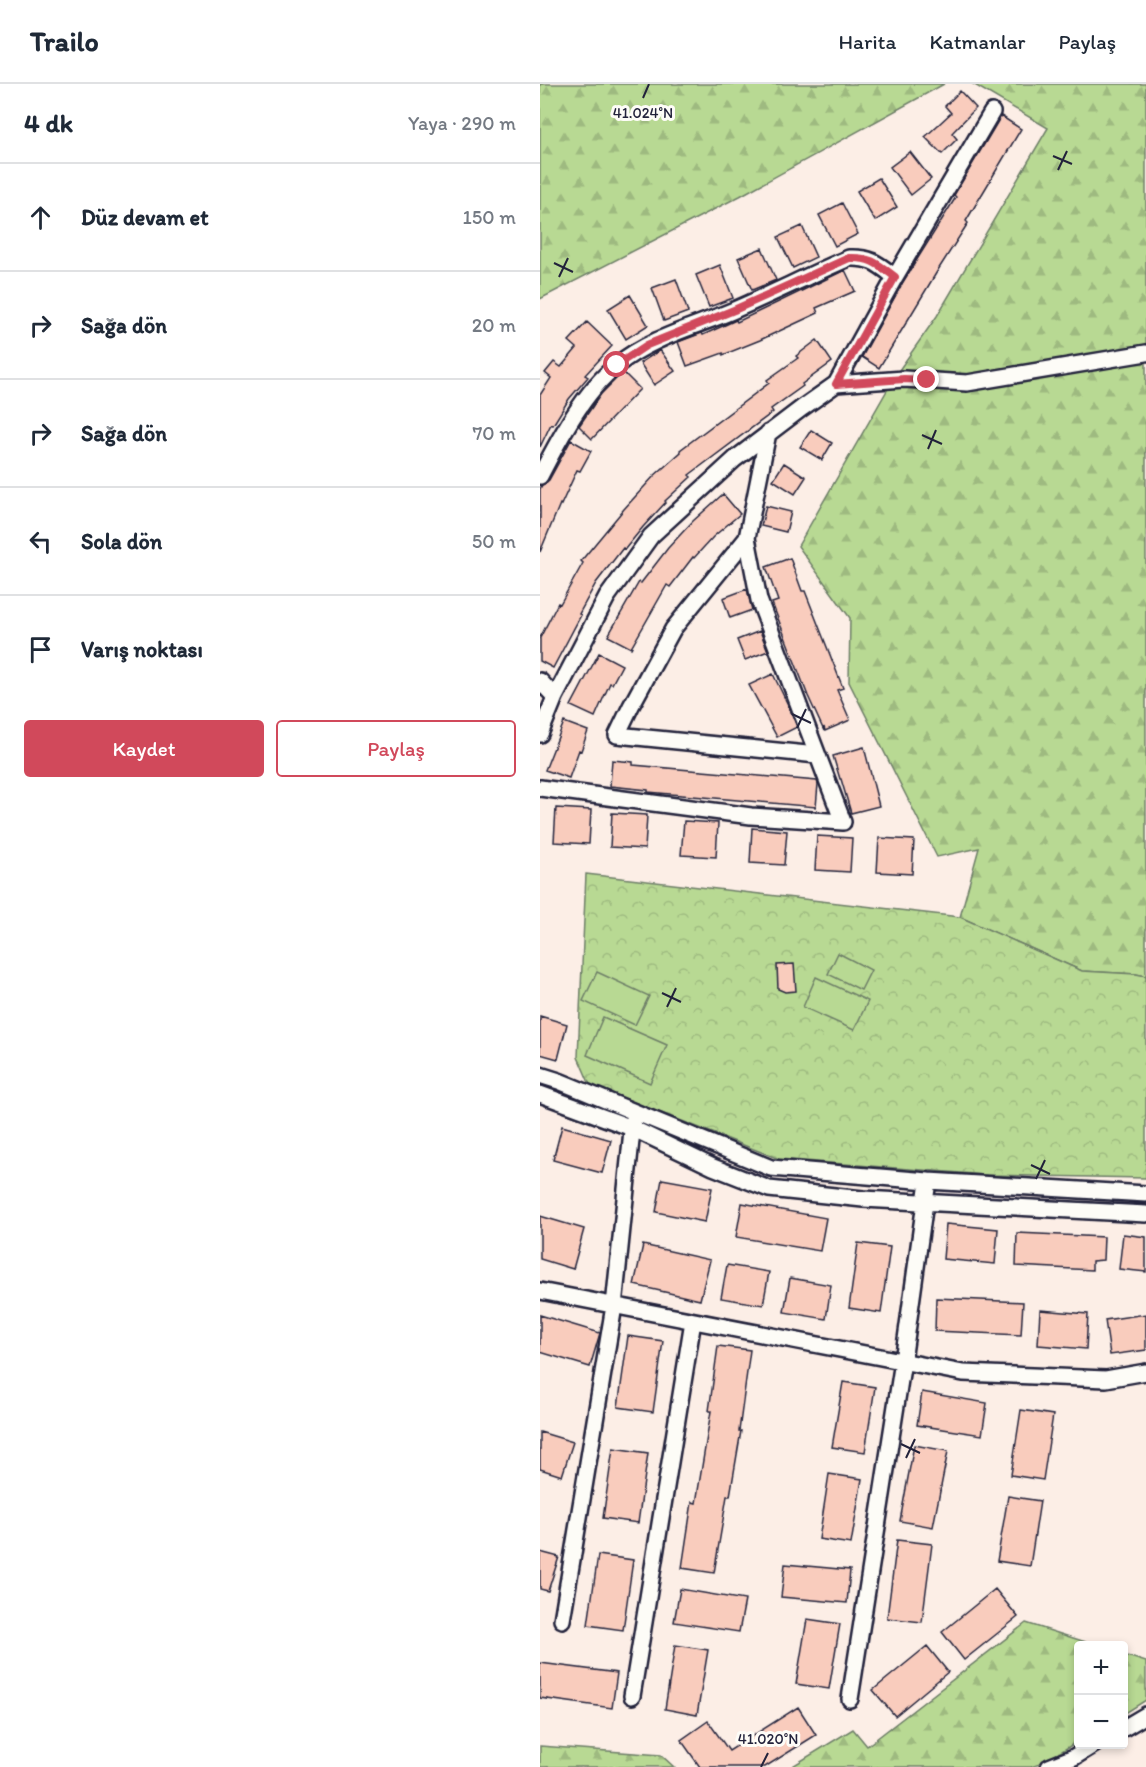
<!DOCTYPE html>
<html lang="tr">
<meta charset="utf-8">
<style>
:root{--surface:#fff;--page:#f2f2f3;--text:#1f2937;--muted:#747a83;--line:#e0e1e3;--accent:#d1495b}
body{margin:0;font-family:Itim,sans-serif;background:var(--page);color:var(--text)}
.controls{position:absolute;right:18px;bottom:18px;display:grid;overflow:hidden;border-radius:6px;box-shadow:0 3px 9px #0003}
.controls button{width:54px;height:54px;display:grid;place-items:center;padding:0;border:0;border-bottom:2px solid var(--line);background:var(--surface);color:var(--text);font:30px sans-serif}
.stop{position:absolute;width:18px;height:18px;margin:-14px;border:4px solid #d1495b;border-radius:50%;background:#fff}
.stop.end{background:#d1495b;border-color:#fff;box-shadow:0 2px 6px #0008}
.list{margin:0;padding:0;list-style:none}
h2{display:flex;justify-content:space-between;align-items:center;height:78px;margin:0;padding:0 24px;font-size:26px}
h2 small{font-size:20px;font-weight:400;color:var(--muted)}
.list li{display:grid;grid-template-columns:39px 1fr auto;gap:18px;align-items:center;box-sizing:border-box;height:108px;padding:0 24px;border-top:2px solid var(--line)}
.list b{display:block;font-size:22px;white-space:nowrap}
.list em{font-size:20px;font-style:normal;color:var(--muted)}
.actions{display:flex;gap:12px;padding:18px 24px}
.actions a{flex:1;padding:14px 0;border:2px solid var(--accent);border-radius:6px;text-align:center;font-size:21px;color:var(--accent)}
.actions .main{background:var(--accent);color:#fff}
.icon{flex:none;width:33px;height:33px;fill:none;stroke:currentColor;stroke-width:2;stroke-linecap:round;stroke-linejoin:round}
.map{position:relative;flex:none;width:606px;height:1683px;overflow:hidden}
header{display:flex;align-items:center;gap:36px;box-sizing:border-box;height:84px;padding:0 30px;background:var(--surface);border-bottom:2px solid var(--line)}
header strong{font-size:28px}
nav{display:flex;gap:33px;margin-inline-start:auto;font-size:21px}
main{display:flex}
aside{flex:1;background:var(--surface)}
.map>svg:first-child{display:block}
.forest{fill:url(#forest-firs);stroke:#6d7e67;stroke-width:1.5}
.park{fill:url(#park-crowns);stroke:#6d7e67;stroke-width:1.5}
.garden{fill:#b8d993;stroke:#6d7e67;stroke-width:1.5}
.building{fill:#f9ccbd;stroke:#22223b;stroke-width:1.5}
.lines{fill:none;stroke-linecap:round;stroke-linejoin:round}
.minor-casing{stroke:#22223b;stroke-width:20}
.minor{stroke:#fdfcf7;stroke-width:15}
.route{stroke:#d1495b;stroke-width:8}
.ticks{fill:none;stroke:#22223b;stroke-width:2}
.ticks-label{font-size:15px;text-anchor:middle;fill:#22223b;stroke:#fdfcf7;stroke-width:6;stroke-linejoin:round;paint-order:stroke}
</style>
<header>
<strong>Trailo</strong>
<nav><a>Harita</a><a>Katmanlar</a><a>Paylaş</a></nav>
</header>
<main>
<aside>
<h2>4 dk<small>Yaya · 290 m</small></h2>
<ul class="list">
<li><svg class="icon" aria-label="ahead" viewBox="0 0 24 24"><path d="M12 20V5M6 11l6-6 6 6"/></svg><div><b>Düz devam et</b></div><em>150 m</em></li>
<li><svg class="icon" aria-label="right" viewBox="0 0 24 24"><path d="M7 20v-9h11M14 6l5 5-5 5"/></svg><div><b>Sağa dön</b></div><em>20 m</em></li>
<li><svg class="icon" aria-label="right" viewBox="0 0 24 24"><path d="M7 20v-9h11M14 6l5 5-5 5"/></svg><div><b>Sağa dön</b></div><em>70 m</em></li>
<li><svg class="icon" aria-label="left" viewBox="0 0 24 24"><path d="M17 20v-9H6M10 6l-5 5 5 5"/></svg><div><b>Sola dön</b></div><em>50 m</em></li>
<li><svg class="icon" aria-label="arrive" viewBox="0 0 24 24"><path d="M6 21V4h12l-3 4 3 4H6"/></svg><div><b>Varış noktası</b></div></li>
</ul>
<div class="actions"><a class="main">Kaydet</a><a>Paylaş</a></div>
</aside>
<div class="map">
<svg width="606" height="1683" viewBox="0 0 606 1683">
<defs>
<pattern id="forest-firs" width="22" height="20" patternUnits="userSpaceOnUse" patternTransform="scale(1.5)"><rect width="22" height="20" fill="#b8d993"/><path d="M5 1l3.5 6h-7zM16 11l3.5 6h-7z" fill="#9eba80"/></pattern>
<pattern id="park-crowns" width="20" height="18" patternUnits="userSpaceOnUse" patternTransform="scale(1.5)"><rect width="20" height="18" fill="#b8d993"/><path d="M2 6a3 3 0 1 1 6 0M12 15a3 3 0 1 1 6 0" fill="none" stroke="#9eba80"/></pattern>
</defs>
<rect width="100%" height="100%" fill="#fceee6"/>
<filter id="ink" filterUnits="userSpaceOnUse"><feTurbulence type="fractalNoise" baseFrequency=".0167" numOctaves="2"/><feDisplacementMap in="SourceGraphic" scale="12" xChannelSelector="R" yChannelSelector="G"/><feConvolveMatrix kernelMatrix="1 2 1 2 8 2 1 2 1" color-interpolation-filters="sRGB"/></filter>
<g filter="url(#ink)">
<path class="forest" d="M0,0H404L200,112L0,215Z
M433,0H606V892L596,890L542,887L420,833L439,764L397,773L309,598L310,534L258,462L357,289L397,232L508,44Z
M486,1539L555,1561L538,1562V1657L503,1679L491,1683H251L313,1645L327,1662Z
M584,1571L606,1578V1616L584,1630Z
M0,1662L121,1671L134,1683H0Z"/>
<path class="park" d="M46,790L420,833L542,887L596,890L606,892V1094L447,1091L239,1075L50,1001L38,973Z"/>
<path class="garden" d="M298,869L331,886L321,906L288,890Z
M57,888L109,912L95,941L43,917Z
M276,893L328,917L314,946L263,923Z
M63,933L127,961L110,999L47,971Z"/>
<path class="building" d="M420,7L436,24L412,49L417,55L402,70L385,53L411,29L405,22Z
M461,32L481,45L426,137L428,139L398,186L339,284L322,273L363,198L416,113L414,111Z
M370,68L391,95L371,111L350,83Z
M339,94L357,123L335,137L317,107Z
M302,119L318,150L295,162L279,131Z
M262,142L276,173L253,184L238,153Z
M222,164L236,196L212,206L198,174Z
M180,181L193,214L169,223L156,191Z
M305,186L315,207L276,224L278,229L220,256L183,271V269L147,282L138,258L162,249L163,251L196,236L197,238Z
M136,195L148,228L124,237L112,204Z
M90,211L108,241L86,255L68,225Z
M47,238L72,262L45,291L48,293L29,315L13,341L11,340L0,363V311L11,294L5,289L14,278L21,283L37,264L29,257Z
M277,256L292,278L262,300L263,302L231,325L233,328L149,391L151,393L125,417L126,418L103,443L85,465L83,464L56,499L39,530L41,531L13,584L0,577V554L18,519L20,520L43,479L41,477L84,425L114,392L141,368L140,366L229,299L227,296L258,274L256,272Z
M120,266L135,287L114,301L100,279Z
M83,288L100,305L52,355L39,342L61,310Z
M271,346L292,359L282,376L260,363Z
M31,356L51,367L40,387L37,386L21,421L20,420L0,468V405L2,401L9,396Z
M244,379L266,393L255,410L233,396Z
M183,410L200,430L173,453L154,474L153,473L130,503L127,501L91,564L68,552L99,498L101,499L128,464L153,437Z
M226,422L251,428L246,448L221,442Z
M250,474L262,507H265L303,604L297,606L310,636L285,647L284,643V647L268,612L232,519L238,517L226,483Z
M207,505L212,526L190,534L183,514Z
M220,547L228,567L205,576L197,556Z
M59,569L82,581L72,600L70,599L55,633L31,622Z
M233,590L249,623L257,643L237,653L209,601Z
M24,638L48,647L41,667L39,666L29,694L5,686Z
M324,663L339,722L311,729L301,695H300L293,672Z
M72,676L93,678V681L277,697L278,700L276,723L108,708V706L70,702Z
M16,724L51,726L49,760L14,758Z
M72,729L107,731L105,765L70,763Z
M144,737L178,739L176,773L141,771Z
M212,744L247,747L244,781L210,779Z
M277,752L312,754L310,788L275,786Z
M339,754L374,756L372,790L337,788Z
M254,880L256,907L245,908L238,905L237,881Z
M0,932L27,940L18,975L0,970Z
M22,1042L71,1056L62,1089L13,1076Z
M122,1095L172,1104L165,1138L116,1128Z
M202,1119L286,1134L280,1167L196,1153Z
M0,1132L44,1145L33,1185L0,1175Z
M406,1140L458,1145L455,1180L403,1175Z
M477,1149L564,1153L563,1176L552,1177V1186L476,1182Z
M583,1150L606,1153V1188L579,1185Z
M318,1159L350,1163L341,1229L309,1224Z
M103,1161L170,1176L160,1216L94,1201Z
M187,1181L229,1188L223,1221L181,1214Z
M250,1194L291,1201L286,1235L244,1228Z
M396,1214L483,1218L481,1251L395,1247Z
M500,1226L548,1230L546,1265L498,1261Z
M606,1230V1266L570,1271L565,1236Z
M0,1231L60,1249L50,1283L0,1268Z
M88,1252L123,1257L113,1328L78,1323Z
M178,1262L210,1266L199,1347H201L190,1412H187L174,1489L142,1484L152,1418L156,1419L171,1327H169Z
M303,1298L335,1303L325,1368L292,1363Z
M382,1308L447,1319L442,1351L377,1341Z
M481,1326L513,1331L503,1396L471,1391Z
M0,1348L33,1358L22,1392L0,1385Z
M374,1361L408,1367L393,1443L360,1437Z
M73,1364L108,1369L98,1439L63,1434Z
M289,1390L322,1395L311,1460L279,1455Z
M468,1412L500,1417L490,1482L457,1477Z
M357,1456L392,1460L382,1538L347,1534Z
M0,1468L19,1473L8,1507L0,1505Z
M58,1471L93,1476L83,1546L48,1541Z
M245,1480L310,1486L307,1519L241,1513Z
M140,1505L205,1516L199,1548L134,1538Z
M455,1505L478,1533L424,1576L402,1548Z
M267,1535L300,1540L289,1605L256,1600Z
M135,1561L168,1566L157,1631L125,1625Z
M387,1562L408,1588L355,1632L333,1606Z
M0,1579L77,1589L72,1624L0,1614Z
M258,1623L276,1651L225,1683H160L141,1656L168,1637L189,1667Z"/>
<g class="lines">
<g class="minor-casing">
<path id="minor" d="M296,300L355,193L452,28
M0,392C19,355 44,307 77,281C110,254 154,243 192,227C232,210 269,191 309,174C331,173 338,180 355,193
M207,454L133,545L91,622L77,651L277,671
M0,597L15,613
M0,650L15,613L67,513L111,452L195,375L262,324L296,300L364,295L427,299L606,269
M0,704L211,732L303,738L219,516L207,454L228,349
M0,991L19,997L231,1084L388,1097L606,1110
M0,1010L92,1044L173,1083L229,1105L323,1115L606,1130
M0,1207L423,1289L566,1295L606,1288
M22,1536L74,1222L93,1037
M92,1612L153,1237
M310,1615L363,1277L388,1097
M584,1644L606,1631
M509,1683L534,1673L555,1660"/>
</g>
<use href="#minor" class="minor"/>
</g>
</g>
<g class="lines" filter="url(#ink)">
<path class="route" d="M77,281L107,261L194,226L309,174C331,173 338,180 355,193L296,300L364,295L387,296"/>
</g>
<path class="ticks" d="M103,14L109,0M513,72L532,80M518,86L527,67M14,179L33,188M19,193L28,174M382,351L402,360M388,365L396,346M252,630L271,639M257,644L266,625M122,909L141,918M127,923L136,904M491,1081L510,1090M496,1095L505,1076M361,1360L380,1369M366,1374L375,1355M221,1683L228,1669"/>
<g class="ticks-label">
<text x="103" y="34">41.024°N</text>
<text x="228" y="1660">41.020°N</text>
</g>
</svg>
<div class="controls">
<button>+</button>
<button>−</button>
</div>
<div class="stop" style="left:77px;top:281px"></div>
<div class="stop end" style="left:387px;top:296px"></div>
</div>
</main>
